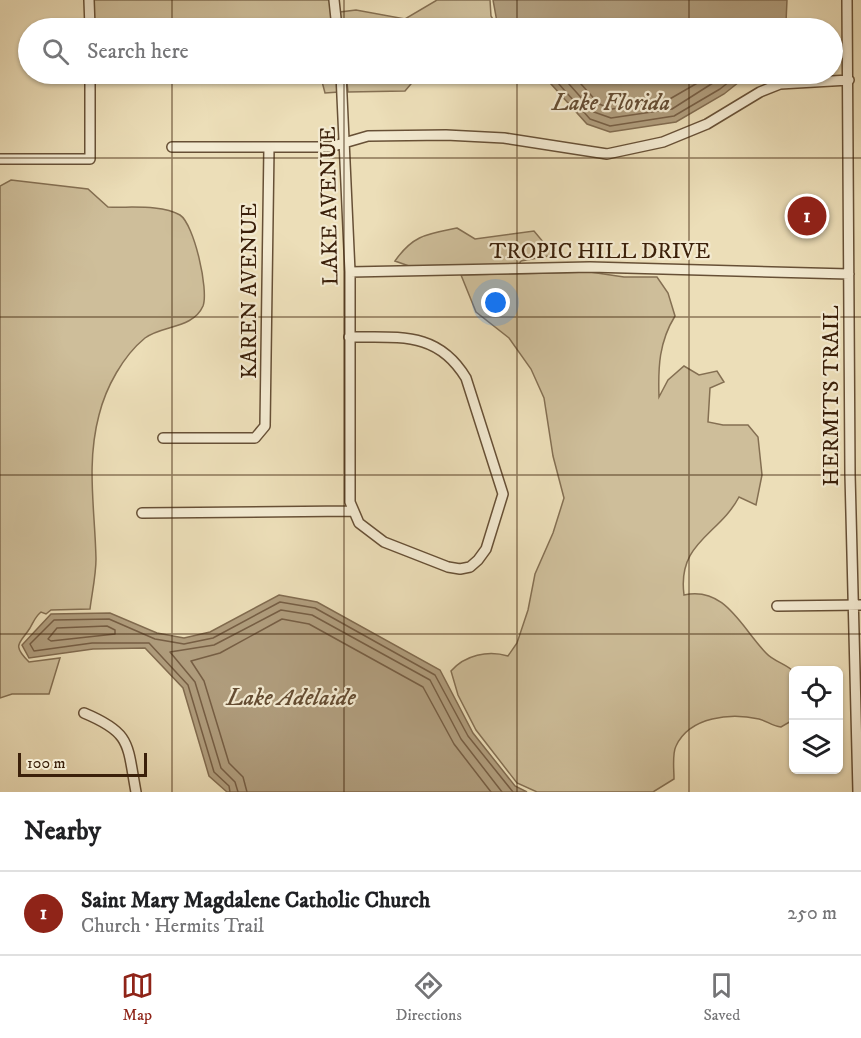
<!DOCTYPE html>
<meta charset="utf-8">
<style>
:root{--surface:#fff;--page:#f6f6f6;--text:#202124;--muted:#757577;--line:#e0e0e0;--accent:#8f2418}
body{margin:0;font-family:"IM FELL DW Pica",serif;background:var(--page);color:var(--text)}
.controls{position:absolute;right:18px;bottom:18px;display:grid;overflow:hidden;border-radius:9px;box-shadow:0 2px 4px #0004}
.controls button{width:54px;height:54px;display:grid;place-items:center;padding:0;border:0;border-bottom:2px solid var(--line);background:var(--surface);color:var(--text);font:30px sans-serif}
.scale{position:absolute;left:18px;bottom:15px;width:129px;box-sizing:border-box;padding-left:6px;border:3px solid #3b200a;border-top:0;font-size:16px;line-height:21px;white-space:nowrap;color:#3b200a;-webkit-text-stroke:4px #f3ead1;paint-order:stroke}
.you{position:absolute;left:496px;top:303px;width:21px;height:21px;margin:-15px;border:4px solid #fff;border-radius:50%;background:#1a73e8;box-shadow:0 0 0 9px #1a73e833}
.badge{display:grid;place-items:center;width:39px;height:39px;border-radius:50%;background:var(--accent);color:#fff;font-size:20px;font-weight:700}
.pin{position:absolute;translate:-50% -50%;border:3px solid #fff;box-shadow:0 2px 6px #0006}
.list{margin:0;padding:0;list-style:none}
h2{display:flex;justify-content:space-between;align-items:center;height:78px;margin:0;padding:0 24px;font-size:26px}
h2 small{font-size:20px;font-weight:400;color:var(--muted)}
.list li{display:grid;grid-template-columns:39px 1fr auto;gap:18px;align-items:center;box-sizing:border-box;height:84px;padding:0 24px;border-top:2px solid var(--line)}
.list b{display:block;font-size:22px;white-space:nowrap}
.list p{margin:0;font-size:20px;white-space:nowrap;color:var(--muted)}
.list em{font-size:20px;font-style:normal;color:var(--muted)}
.icon{flex:none;width:33px;height:33px;fill:none;stroke:currentColor;stroke-width:2;stroke-linecap:round;stroke-linejoin:round}
.map{position:relative;flex:none;width:861px;height:792px;overflow:hidden}
.search{position:absolute;background:var(--surface);box-shadow:0 2px 4px #0004;left:18px;right:18px;top:18px;height:66px;display:flex;align-items:center;gap:15px;box-sizing:border-box;padding:0 21px;border-radius:33px;color:var(--muted);font-size:22px}
.sheet{height:162px;background:var(--surface)}
nav{display:flex;justify-content:space-around;align-items:center;box-sizing:border-box;height:84px;border-top:2px solid var(--line);background:var(--surface);font-size:16px;color:var(--muted)}
nav a{display:grid;justify-items:center;gap:3px}
nav .on{color:var(--accent)}
.map>svg:first-child{display:block}
.green{fill:#cebe9a;stroke:#846f52;stroke-width:1.5}
.water{fill:#b09d7d;stroke:#816b4f;stroke-width:1.5}
.lines{fill:none;stroke-linecap:round;stroke-linejoin:round}
.shore{stroke:#765e44;stroke-width:1.5}
.street-casing{stroke:#675036;stroke-width:12}
.street{stroke:#f3ead1;stroke-width:9}
.grid{fill:none;stroke:#3b200a;stroke-width:1.5;stroke-opacity:0.55}
.labels{text-anchor:middle;stroke-width:4.5;stroke-linejoin:round;paint-order:stroke}
.street-label{font-size:22px;fill:#3b200a;stroke:#f3ead1}
.water-label{font-size:24px;font-style:italic;fill:#644c32;stroke:#f3ead1}
</style>
<div class="map">
<svg width="861" height="792" viewBox="0 0 861 792">
<rect width="100%" height="100%" fill="#ecdeb8"/>
<filter id="stains"><feTurbulence type="fractalNoise" baseFrequency=".00333" numOctaves="4"/><feColorMatrix values="0 0 0 0 .2 0 0 0 0 .09 0 0 0 0 .02 0 0 0 .5 -.17"/></filter>
<radialGradient id="worn" r=".72"><stop offset=".6" stop-color="#630" stop-opacity="0"/><stop offset="1" stop-color="#630" stop-opacity=".3"/></radialGradient>
<path class="green" d="M94,0H330L333,28H94Z
M437,0H490L491,16L498,28H460L453,19L438,28H342L340,12L356,10L405,19Z
M94,74H248L244,80L94,81Z
M320,74H337L339,92L325,93Z
M346,74H424L416,78L405,91L348,92Z
M11,180L88,189L108,207C130,208 161,204 180,215C194,224 209,290 203,306C193,329 162,325 145,338C123,356 106,387 99,415C86,464 95,510 96,559C96,575 92,593 90,609L51,610L46,614L41,612C35,617 34,621 30,628C20,644 11,644 29,662L60,658L49,694H12L0,698V186Z
M457,228L475,239L534,231L554,255L521,261L519,264L409,266L395,261C413,235 427,234 457,228Z
M590,272L624,277H657L668,293L675,316C659,342 658,367 659,397L668,380L684,366L699,375L717,371L724,382L710,388L708,422L723,425H748L758,437L762,475L756,505L739,497C719,535 677,542 684,595C725,586 741,627 766,653C773,661 786,664 793,671V720L781,727C772,726 767,721 759,719C731,713 690,716 676,746C672,754 674,769 674,779L653,792H537L517,783L476,730L458,695L451,671C465,655 488,650 508,656L517,643L528,610L535,574L553,533L564,498L553,456L544,398L531,369L509,338L476,312L461,275Z"/>
<path class="water" d="M493,0H787L786,22L783,28H503L497,22Z
M542,74H749L724,94L676,122L610,132L587,124Z
M279,595L317,602L440,670L473,733L515,786L527,792H227L209,776L183,688L145,648L93,649L29,658L22,645L51,614L110,613L157,633L184,638L210,632Z"/>
<g class="lines">
<path class="shore" d="M550,74L590,119L610,126L674,116L720,89L739,74
M560,74L594,112L611,118L672,109L727,74
M572,74L599,104L612,109L668,100L713,74
M107,626L115,630V634L51,641L48,639L57,628Z
M230,792L229,786L214,772L188,685L149,643H92L34,651L30,644L54,620L109,619L155,639L184,644L213,638L280,602L315,608L435,675L468,736L513,792
M238,792L235,782L221,768L195,682L170,652L214,645L281,610L312,615L430,680L461,739L502,792
M247,792L243,777L229,763L204,681L191,661L220,653L282,619L309,624L423,687L454,744L491,792"/>
<g class="street-casing">
<path id="street" d="M89,0L90,28
M334,0L337,28
M847,0L850,474L858,792
M341,74L350,272V502L359,523L384,542L448,567L460,569L470,567L478,560L486,549L503,494L466,378C437,330 398,338 349,337
M172,147H330L368,136L446,135L504,138L607,154L663,142L707,124L760,92L780,84L849,80
M0,159H90V74
M350,272L590,267L849,274
M163,438H255L265,426L269,147
M142,513L352,511
M777,606L861,605
M84,713C132,733 127,744 136,792"/>
</g>
<use href="#street" class="street"/>
</g>
<path class="grid" d="M172,0V28M344,0V28M517,0V28M689,0V28M172,74V792M344,74V792M517,74V792M689,74V792M0,158H861M0,317H861M0,475H861M0,634H861"/>
<g class="labels">
<g class="street-label">
<text transform="translate(328 206) rotate(-91)" y="8">LAKE AVENUE</text>
<text x="600" y="258">TROPIC HILL DRIVE</text>
<text transform="translate(248 291) rotate(-90)" y="8">KAREN AVENUE</text>
<text transform="translate(830 396) rotate(-90)" y="8">HERMITS TRAIL</text>
</g>
<g class="water-label">
<text x="611" y="110">Lake Florida</text>
<text x="291" y="705">Lake Adelaide</text>
</g>
</g>
<rect width="100%" height="100%" filter="url(#stains)"/>
<rect width="100%" height="100%" fill="url(#worn)"/>
</svg>
<div class="controls">
<button><svg class="icon" aria-label="locate" viewBox="0 0 24 24"><circle cx="12" cy="12" r="6"/><path d="M12 2v4M12 18v4M2 12h4M18 12h4"/></svg></button>
<button><svg class="icon" aria-label="layers" viewBox="0 0 24 24"><path d="M12 4l9 5-9 5-9-5zM3 14l9 5 9-5"/></svg></button>
</div>
<div class="scale">100 m</div>
<div class="you"></div>
<div class="pin badge" style="left:807px;top:216px">1</div>
<div class="search"><svg class="icon" aria-label="search" viewBox="0 0 24 24"><circle cx="10" cy="10" r="6"/><path d="M15 15l6 6"/></svg>Search here</div>
</div>
<section class="sheet">
<h2>Nearby<small></small></h2>
<ul class="list">
<li><span class="badge">1</span><div><b>Saint Mary Magdalene Catholic Church</b><p>Church · Hermits Trail</p></div><em>250 m</em></li>
</ul>
</section>
<nav>
<a class="on"><svg class="icon" aria-label="map" viewBox="0 0 24 24"><path d="M3 6l6-2 6 2 6-2v14l-6 2-6-2-6 2zM9 4v14M15 6v14"/></svg>Map</a>
<a><svg class="icon" aria-label="directions" viewBox="0 0 24 24"><path d="M12 3l9 9-9 9-9-9zM9 14v-3h6M13 9l2 2-2 2"/></svg>Directions</a>
<a><svg class="icon" aria-label="saved" viewBox="0 0 24 24"><path d="M7 4h10v16l-5-4-5 4z"/></svg>Saved</a>
</nav>
